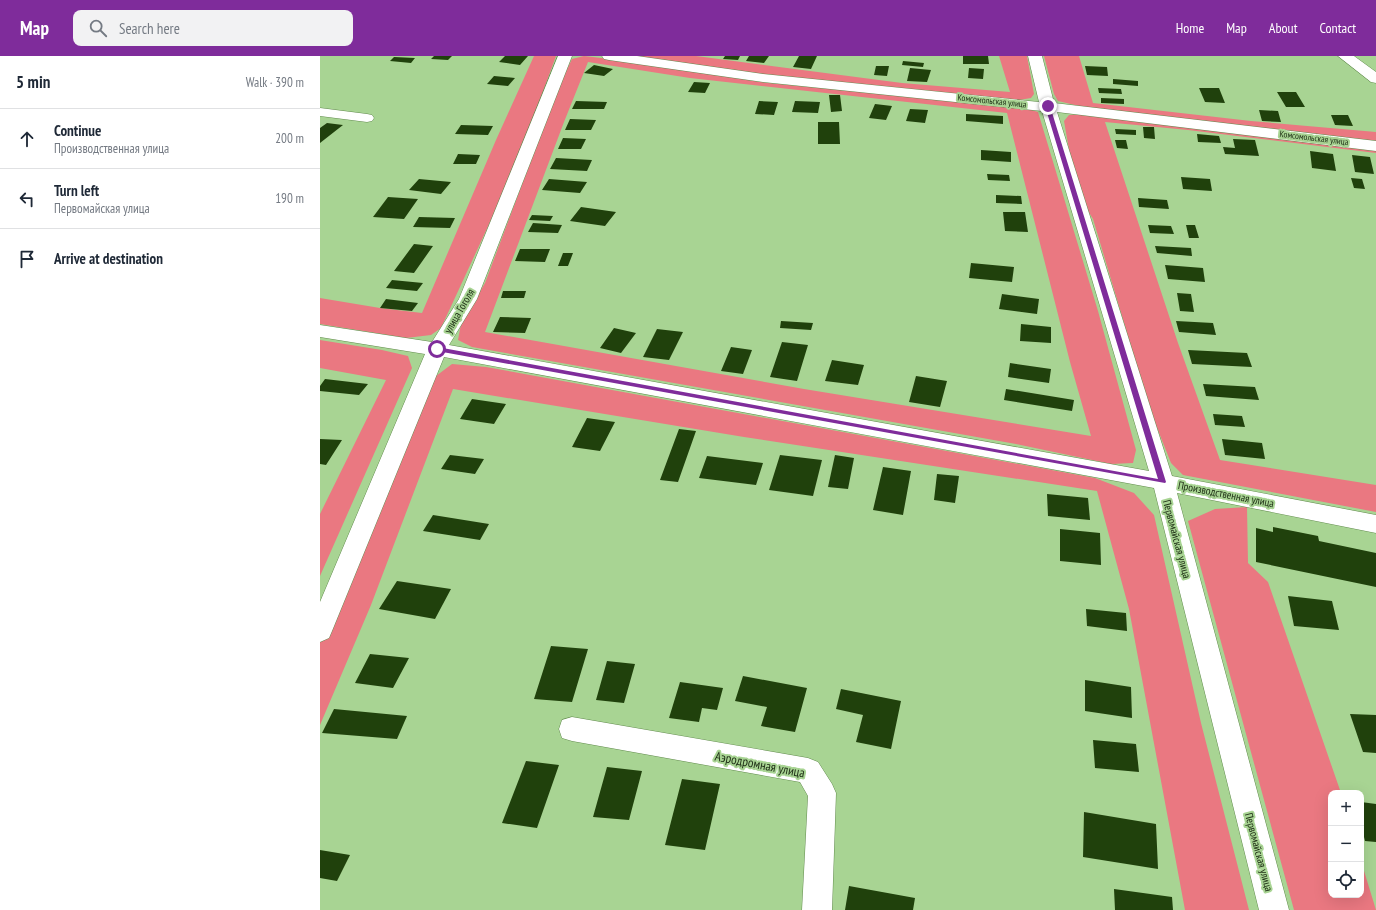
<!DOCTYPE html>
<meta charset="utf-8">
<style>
:root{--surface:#fff;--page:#f2f2f3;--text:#1f2937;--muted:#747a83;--line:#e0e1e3;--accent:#7f2c9b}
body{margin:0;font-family:"PT Sans Narrow",sans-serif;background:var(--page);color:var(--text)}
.controls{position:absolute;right:12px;bottom:12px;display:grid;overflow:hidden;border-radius:8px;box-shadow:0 4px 16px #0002}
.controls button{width:36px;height:36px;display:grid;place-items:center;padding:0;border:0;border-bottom:1px solid var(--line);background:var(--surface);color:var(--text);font:20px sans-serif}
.stop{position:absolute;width:12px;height:12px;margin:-9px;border:3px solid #7f2c9b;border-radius:50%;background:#fff}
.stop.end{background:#7f2c9b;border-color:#fff;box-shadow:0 1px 4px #0008}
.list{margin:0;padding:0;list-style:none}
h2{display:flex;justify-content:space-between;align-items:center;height:52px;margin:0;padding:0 16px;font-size:17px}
h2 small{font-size:13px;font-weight:400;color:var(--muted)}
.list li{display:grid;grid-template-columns:26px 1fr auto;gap:12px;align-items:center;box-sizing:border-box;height:60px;padding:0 16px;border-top:1px solid var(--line)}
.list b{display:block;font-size:15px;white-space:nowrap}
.list p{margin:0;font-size:13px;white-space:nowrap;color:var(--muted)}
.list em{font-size:13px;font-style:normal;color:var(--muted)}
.icon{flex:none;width:22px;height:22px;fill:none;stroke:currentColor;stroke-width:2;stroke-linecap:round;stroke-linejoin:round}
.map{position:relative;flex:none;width:1056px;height:854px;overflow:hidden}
header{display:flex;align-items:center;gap:24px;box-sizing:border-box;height:56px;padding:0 20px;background:var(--accent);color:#fff}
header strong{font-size:19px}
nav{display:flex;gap:22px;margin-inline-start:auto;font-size:14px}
.search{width:280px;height:36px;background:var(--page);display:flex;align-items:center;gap:10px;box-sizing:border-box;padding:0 14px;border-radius:8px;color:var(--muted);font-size:15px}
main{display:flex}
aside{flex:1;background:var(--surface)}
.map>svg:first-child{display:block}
.green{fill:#ea7881;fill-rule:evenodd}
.building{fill:#20410c}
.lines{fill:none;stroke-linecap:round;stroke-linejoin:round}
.minor-casing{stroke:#628b4e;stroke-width:1}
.minor{fill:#fff;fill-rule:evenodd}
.route{fill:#7f2c9b}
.labels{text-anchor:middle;stroke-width:4;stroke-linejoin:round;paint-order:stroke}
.far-street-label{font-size:9px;fill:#203117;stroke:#a8d493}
.street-label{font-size:11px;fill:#203117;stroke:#a8d493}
.near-street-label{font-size:13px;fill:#203117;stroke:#a8d493}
</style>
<header>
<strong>Map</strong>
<div class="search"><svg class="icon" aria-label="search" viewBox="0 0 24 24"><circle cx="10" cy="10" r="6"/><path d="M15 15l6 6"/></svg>Search here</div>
<nav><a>Home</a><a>Map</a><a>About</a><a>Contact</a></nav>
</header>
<main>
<aside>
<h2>5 min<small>Walk · 390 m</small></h2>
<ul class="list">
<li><svg class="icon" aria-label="ahead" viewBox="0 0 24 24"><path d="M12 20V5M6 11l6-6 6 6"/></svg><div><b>Continue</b><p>Производственная улица</p></div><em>200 m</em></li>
<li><svg class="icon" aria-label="left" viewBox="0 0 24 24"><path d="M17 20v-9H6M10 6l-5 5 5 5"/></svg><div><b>Turn left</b><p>Первомайская улица</p></div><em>190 m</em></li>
<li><svg class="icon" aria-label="arrive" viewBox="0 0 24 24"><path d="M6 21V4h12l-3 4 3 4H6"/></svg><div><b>Arrive at destination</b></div></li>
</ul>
</aside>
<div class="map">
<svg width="1056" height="854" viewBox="0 0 1056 854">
<rect width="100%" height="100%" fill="#a8d493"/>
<path class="green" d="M214,0H236L196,110L121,272L111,279L86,282L0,268V242L60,252L102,257L176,84Z
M264,0L298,4L448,27L705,52L718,56L778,255L816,394L813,407L791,408L696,388L152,291L138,284L141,268L165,227L239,30L252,3ZM268,6L370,22L687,57L750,306L771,380L484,333L165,276L244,66Z
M307,0H376L582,27L690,36L679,0H707L714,38L711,42L699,44L443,19Z
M724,0H759L773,47L931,65L1056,76V85L772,53L738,45L734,38Z
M762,58L1056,92V97L868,74L785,66L858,287L900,404L1056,429V456L863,419L851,407L830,354L773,163L762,145L751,105L744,65L749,59Z
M0,284L62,294L88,300L92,312L0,520V458L66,324L0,312Z
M132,308L166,311L775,422L814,437L834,459L881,667L929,854H865L809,553L777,435L424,381L133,333L51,549L0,669V582L112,323Z
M927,451L928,507L948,526L1021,737H1011V839H1041V805L1056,854H974L868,465L895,453Z"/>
<path class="building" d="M114,0H132L128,4L111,3Z
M185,0H208L200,9L179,6Z
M405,0H420L418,4L403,3Z
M429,0H449L444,7L426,5Z
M479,0H497L491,13L473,11Z
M643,0H668L669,8H643Z
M74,1L95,2L91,7L70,5Z
M583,5L604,7L603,11L582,9Z
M274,9L293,13L284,20L264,17Z
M556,10H569L567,20L554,19Z
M765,10L787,11L788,20L767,19Z
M590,12L611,14L607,26L587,25Z
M649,12L664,13L663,23L648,22Z
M174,20L195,22L188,30L167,28Z
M793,23L818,25V30L793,28Z
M374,26L390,27L385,37L368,36Z
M778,32L801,33L802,38L779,37Z
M879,32H899L905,47L885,46Z
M957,36H976L985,51H966Z
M509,39H520L522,55L511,56Z
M781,42L804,43V48L781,47Z
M256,45L287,46L284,53H252Z
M439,45L458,46L454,59L435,58Z
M475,45L500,46L498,57L472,56Z
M555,48L572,50L566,64L549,62Z
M590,53L608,54L605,67L586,65Z
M939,54L958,55L961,66L942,65Z
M646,58L683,60V68L646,65Z
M1011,59H1028L1033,70L1015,69Z
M250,63L276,64L271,74H245Z
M498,66H519L520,88H498Z
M7,67L23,69L0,87V72Z
M141,69L173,70L168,79L135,78Z
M823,71H834L835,83L824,82Z
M795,73L816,74V79L796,78Z
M877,78L899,80L901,87L878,86Z
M243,82L266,83L261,93H238Z
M913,83L935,84L939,100L905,98L903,91L915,92Z
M795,84H806L808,93L797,92Z
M661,94L691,96V106L661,104Z
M990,95L1013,98L1016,115L992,112Z
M138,98L160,99L156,108H133Z
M1032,99L1050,101L1054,118L1035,116Z
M236,102L272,104L267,115L230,113Z
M667,118L689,119L690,125L668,124Z
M861,121L890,123L892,135L863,133Z
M1031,122L1042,123L1045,133L1034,132Z
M99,123L131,126L121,138L89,134Z
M229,123L267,126L260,137L222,134Z
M676,139L701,140L702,148L676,147Z
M68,141L98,143L84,163L53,161Z
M818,142L847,144L849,153L819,151Z
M261,151L296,156L285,170L250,165Z
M683,156H705L708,176L685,175Z
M212,159L233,160L230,165L209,164Z
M99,161L135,162L130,172L93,171Z
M213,167L242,169L238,177L208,176Z
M828,169L851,170L854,178L830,177Z
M866,169H875L879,182H869Z
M94,188L113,190L94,217L74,215Z
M835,190L871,192L872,200L837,197Z
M200,193H230L225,206L195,205Z
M243,197H253L248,210H238Z
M651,207L694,211L692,226L649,222Z
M845,209L883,212L885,226L848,223Z
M72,224L103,227L97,235L66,232Z
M183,235H206L204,242H181Z
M857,237L871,238L874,256L860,255Z
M682,238L719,243L717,258L679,253Z
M66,243L98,247L92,255L60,252Z
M180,261L211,262L205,277L173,276Z
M461,265L493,267L491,274L460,272Z
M856,265L893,267L896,279L859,276Z
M701,268L731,271V287L700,285Z
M294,272L316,277L301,297L280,292Z
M337,273L363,276L349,304L323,301Z
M462,286L488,289L477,325L450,321Z
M411,291L432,294L423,318L401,315Z
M868,294L927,297L932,311L872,308Z
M512,304L544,309L538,329L505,325Z
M690,307L731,313L729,327L688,321Z
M596,320L627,325L620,351L589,346Z
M5,323L48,328L39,339L0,335V330Z
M883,328L935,331L939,344L886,340Z
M686,333L754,344L752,355L684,344Z
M152,343L186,348L174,368L140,363Z
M893,358L922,360L925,371L895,369Z
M267,362L295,366L280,395L252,391Z
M359,373L376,375L358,426L340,424Z
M0,383L22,384L6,409L0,408Z
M902,383L942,387L945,403L905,399Z
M130,399L164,403L155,418L121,413Z
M460,399L502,404L493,440L449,434Z
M515,399L534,402L528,433L508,431Z
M387,400L443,407L436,429L379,422Z
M563,411L591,415L583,459L553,454Z
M617,418L639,420L635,447L614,444Z
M727,438L768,442L770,464L728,460Z
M113,459L169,468L160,484L103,475Z
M953,471L998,480L999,485L1056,497V531L936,506V472L953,476Z
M740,473L780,477L781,509L740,505Z
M77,525L131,533L115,563L59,553Z
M968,540L1012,545L1019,574L974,570Z
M766,553L806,557L807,575L767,570Z
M231,590L268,593L252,646L214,643Z
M50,598L89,602L73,632L35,627Z
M287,605L315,608L304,647L276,644Z
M423,620L487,632L475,676L441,670L447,651L415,645Z
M765,624L811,631L812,662L765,655Z
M360,626L403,632L397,654L382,652L379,666L349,662Z
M521,633L581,645L571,693L536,686L543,659L516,653Z
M14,653L87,660L77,683L2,677Z
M1030,658L1056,659V697L1043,696Z
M773,684L816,688L819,716L775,712Z
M206,705L239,709L217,772L182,767Z
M287,711L322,715L309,764L273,761Z
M362,723L400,728L385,794L345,789Z
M1041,746L1056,748V786L1045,785L1041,769Z
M764,756L836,768L838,813L763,801Z
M0,794L30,799L17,825L0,822Z
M529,830L595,842L593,854H525Z
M794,833L852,841L853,854H795Z"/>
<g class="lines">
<g class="minor-casing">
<path id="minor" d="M238,0H252L157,243L129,289L829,415L722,55L443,26L289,4L284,3L282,0H317L443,18L719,46L708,0H722L734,47L1056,85V95L737,56L852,420L1056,459V477L857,437L969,854H939L834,432L124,301L12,575L9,582L0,586V546L105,298L0,281V269L112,286L139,243Z
M1018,0H1034L1056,16V27L1051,26Z
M0,52L47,58L52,59L54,62L52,65L47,66L0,60Z
M252,661L488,702L498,706L512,728L516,737L512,854H482L488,740L480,726L252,685L242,682L239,673L242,664Z"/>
</g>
<use href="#minor" class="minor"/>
</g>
<path class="route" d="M725,50L728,49L730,50L846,426L845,427L117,295L114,293L117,291L838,423Z"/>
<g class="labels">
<g class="far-street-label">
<text transform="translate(672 45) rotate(6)" y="3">Комсомольская улица</text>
<text transform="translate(994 82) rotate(7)" y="3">Комсомольская улица</text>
</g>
<g class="street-label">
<text transform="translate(139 255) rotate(-60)" y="4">улица Гоголя</text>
<text transform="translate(906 438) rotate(11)" y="4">Производственная улица</text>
<text transform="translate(857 483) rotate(75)" y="4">Первомайская улица</text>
<text transform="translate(939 796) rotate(75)" y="4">Первомайская улица</text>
</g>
<g class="near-street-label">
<text transform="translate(440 708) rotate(11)" y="5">Аэродромная улица</text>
</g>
</g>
</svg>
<div class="controls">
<button>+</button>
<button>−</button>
<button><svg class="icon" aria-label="locate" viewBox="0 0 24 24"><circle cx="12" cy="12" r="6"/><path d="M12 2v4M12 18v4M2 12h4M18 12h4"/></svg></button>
</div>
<div class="stop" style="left:117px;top:293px"></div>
<div class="stop end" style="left:728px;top:50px"></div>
</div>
</main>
